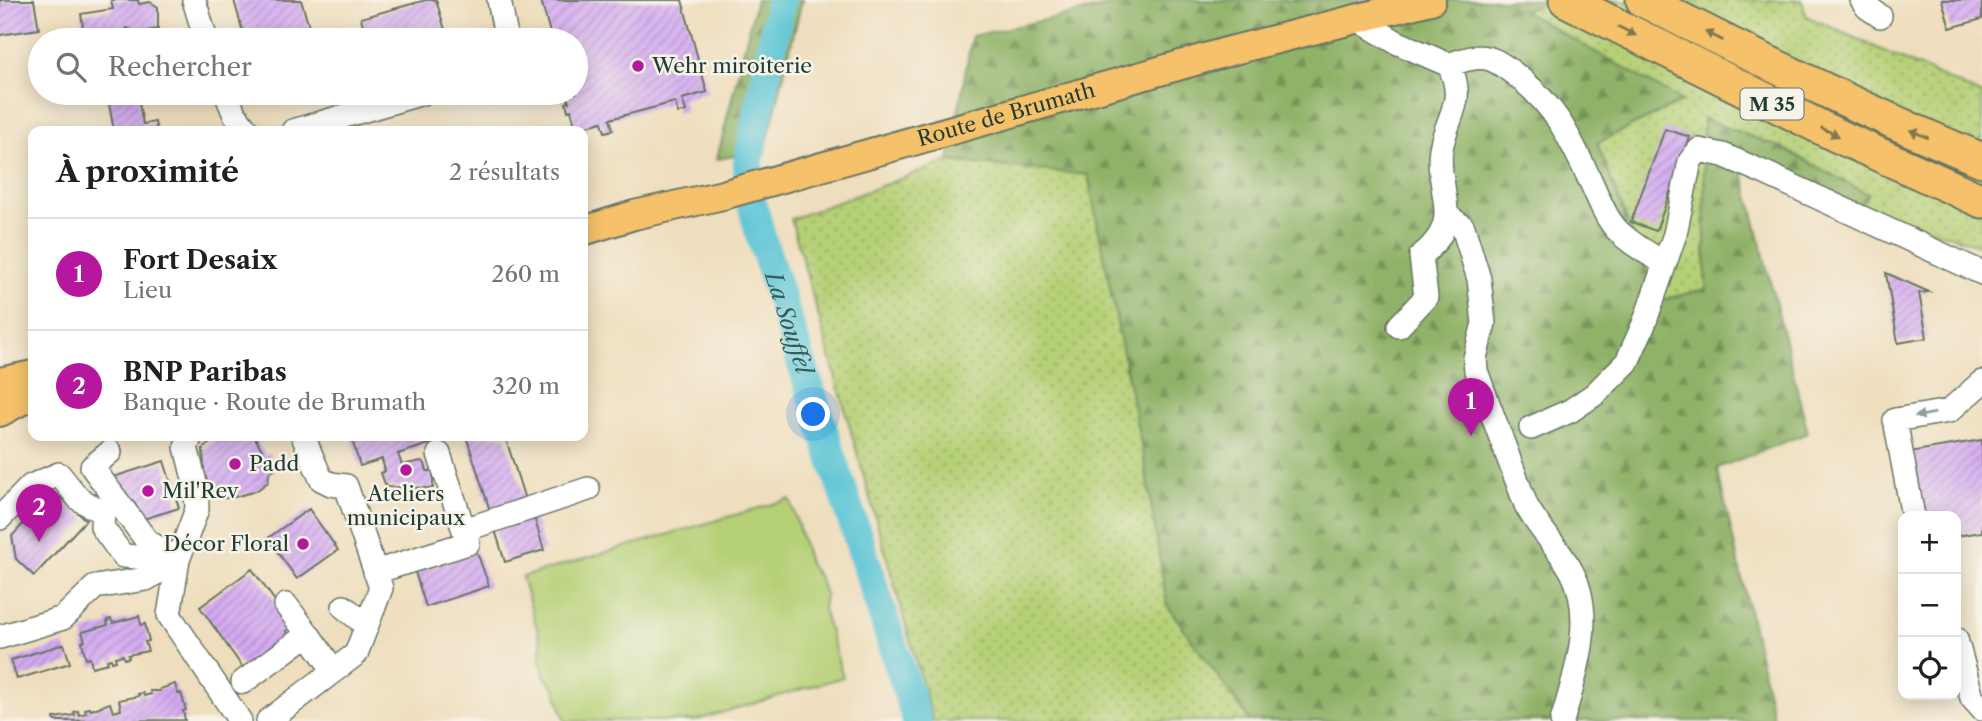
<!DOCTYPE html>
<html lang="fr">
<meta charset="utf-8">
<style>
:root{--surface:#fff;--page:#f2f2f2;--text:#202124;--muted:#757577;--line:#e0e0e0;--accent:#b5179e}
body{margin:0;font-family:"Libre Caslon Text",serif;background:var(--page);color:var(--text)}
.controls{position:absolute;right:21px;bottom:21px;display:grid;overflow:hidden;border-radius:14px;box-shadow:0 4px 18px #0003}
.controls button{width:63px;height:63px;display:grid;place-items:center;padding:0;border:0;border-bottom:2px solid var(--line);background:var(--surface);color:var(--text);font:35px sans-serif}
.you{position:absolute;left:814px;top:415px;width:24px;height:24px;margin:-18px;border:5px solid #fff;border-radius:50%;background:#1a73e8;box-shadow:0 0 0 10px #1a73e833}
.badge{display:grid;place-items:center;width:46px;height:46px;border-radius:50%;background:var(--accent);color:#fff;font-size:23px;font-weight:700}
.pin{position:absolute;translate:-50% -58px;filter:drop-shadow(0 2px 4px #0008)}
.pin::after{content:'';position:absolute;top:37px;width:24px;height:21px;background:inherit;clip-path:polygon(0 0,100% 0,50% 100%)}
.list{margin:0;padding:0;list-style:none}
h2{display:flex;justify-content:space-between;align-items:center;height:91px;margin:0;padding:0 28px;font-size:30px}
h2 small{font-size:23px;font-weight:400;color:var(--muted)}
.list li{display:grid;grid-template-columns:46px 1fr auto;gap:21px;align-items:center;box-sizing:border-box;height:112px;padding:0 28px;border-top:2px solid var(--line)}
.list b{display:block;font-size:26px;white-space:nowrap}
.list p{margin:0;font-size:23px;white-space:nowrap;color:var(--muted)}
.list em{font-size:23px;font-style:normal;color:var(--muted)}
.icon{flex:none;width:38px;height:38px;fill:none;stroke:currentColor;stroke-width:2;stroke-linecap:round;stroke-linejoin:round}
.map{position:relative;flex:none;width:1982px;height:721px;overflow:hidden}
.search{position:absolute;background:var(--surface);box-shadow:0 4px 18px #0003;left:28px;top:28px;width:560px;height:77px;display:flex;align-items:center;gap:18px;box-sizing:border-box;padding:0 24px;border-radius:38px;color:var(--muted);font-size:26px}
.panel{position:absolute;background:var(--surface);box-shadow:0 4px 18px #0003;left:28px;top:126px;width:560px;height:315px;border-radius:14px}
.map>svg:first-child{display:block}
.grass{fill:url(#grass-dots);stroke:#6a8655;stroke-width:2}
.forest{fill:url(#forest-firs);stroke:#58784e;stroke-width:2}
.pitch{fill:#b6d076;stroke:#6a8655;stroke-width:2}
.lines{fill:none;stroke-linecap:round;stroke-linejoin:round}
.river{stroke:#5ac4d5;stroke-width:30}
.building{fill:url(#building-hatch)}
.minor-casing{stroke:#687564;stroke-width:26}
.major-casing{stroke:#687564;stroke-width:32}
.highway-casing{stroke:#687564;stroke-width:37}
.minor{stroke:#fff;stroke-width:23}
.major{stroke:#f5c16b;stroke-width:28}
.highway{stroke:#f5c16b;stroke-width:33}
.oneway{fill:#7f784d}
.oneway2{fill:#8f9e9a}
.poi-dot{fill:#b5179e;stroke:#f7f3e8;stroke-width:2.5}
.labels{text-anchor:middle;stroke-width:5;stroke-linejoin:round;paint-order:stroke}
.shield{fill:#f7f3e8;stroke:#60746a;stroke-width:2}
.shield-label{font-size:19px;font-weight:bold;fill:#1f3d34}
.poi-label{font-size:21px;fill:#1f3d34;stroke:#f7f3e8;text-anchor:start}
.street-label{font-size:21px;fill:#1f3d34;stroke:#f7f3e8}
.water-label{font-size:23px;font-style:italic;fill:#2e5f5c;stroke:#f7f3e8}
</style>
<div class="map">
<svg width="1982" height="721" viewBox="0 0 1982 721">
<defs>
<pattern id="grass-dots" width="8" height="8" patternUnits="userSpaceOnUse" patternTransform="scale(1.75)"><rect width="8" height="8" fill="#b6d076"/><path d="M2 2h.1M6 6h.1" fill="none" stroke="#93aa62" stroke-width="1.8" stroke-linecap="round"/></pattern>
<pattern id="forest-firs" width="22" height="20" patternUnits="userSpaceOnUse" patternTransform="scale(1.75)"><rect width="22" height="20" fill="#90b267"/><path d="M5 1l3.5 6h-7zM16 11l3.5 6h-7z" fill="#759256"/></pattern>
<pattern id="building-hatch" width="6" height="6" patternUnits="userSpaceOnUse" patternTransform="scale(1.75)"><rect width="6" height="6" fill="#d4aaf2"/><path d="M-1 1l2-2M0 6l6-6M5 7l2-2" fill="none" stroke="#ab8cc5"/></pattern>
</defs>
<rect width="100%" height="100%" fill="#f7f3e8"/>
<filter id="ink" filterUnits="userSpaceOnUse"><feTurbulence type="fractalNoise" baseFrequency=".0143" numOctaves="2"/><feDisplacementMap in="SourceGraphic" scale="14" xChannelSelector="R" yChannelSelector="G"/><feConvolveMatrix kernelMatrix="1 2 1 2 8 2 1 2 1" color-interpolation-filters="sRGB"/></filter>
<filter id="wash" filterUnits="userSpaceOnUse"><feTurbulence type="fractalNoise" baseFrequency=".00686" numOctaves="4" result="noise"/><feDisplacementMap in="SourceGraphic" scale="28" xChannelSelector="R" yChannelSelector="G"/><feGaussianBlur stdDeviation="1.57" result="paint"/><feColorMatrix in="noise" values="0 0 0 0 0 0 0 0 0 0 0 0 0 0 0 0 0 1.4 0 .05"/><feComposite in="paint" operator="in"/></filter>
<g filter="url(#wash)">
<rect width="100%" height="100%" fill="#efdebd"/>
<path class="grass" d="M1554,0H1802L1806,16L1982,95V246L1858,207L1867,194L1782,148L1703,119L1706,289L1658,301L1597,143L1681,102L1522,11Z
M949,161L1088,174L1145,465L1167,605L1250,721H933L791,219Z"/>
<path class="forest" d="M756,0H802L765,151L717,159Z
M1135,0H1554L1523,11L1682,101L1597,143L1658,301L1706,289L1703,119L1782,148L1868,194L1858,207L1740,160L1808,433L1717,468L1774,721H1250L1167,605L1145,465L1088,175L949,161L972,36Z"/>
<path class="pitch" d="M790,499L810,566L819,577L825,594L823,609L843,677L694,721H565L555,688L545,677L540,660L542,645L522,577Z"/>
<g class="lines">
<path class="river" id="s1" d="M781,0L748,164L750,196L761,237L917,721"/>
</g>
<g id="blocks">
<path class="building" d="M0,0H34L39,29L0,35Z
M111,0H138L139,4L150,2L158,7V29L131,34L130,29L127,28L120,40H116V37L85,40L81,14L113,9Z
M234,0H301L313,40H241L240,37L244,36Z
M426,0H436L448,40H367L361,18Z
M541,0H682L707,92L682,99L686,111L678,113L675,102L610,119L613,130L605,132L602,122L576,129L571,110L568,111L566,103L569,102L566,93H576V40H552Z
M1942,0H1982V19L1950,28Z
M107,93H137L143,124L155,122L157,131H114Z
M1665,129L1690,137L1656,231L1631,222Z
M1886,273L1929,292L1919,293L1927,338L1898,343Z
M225,436H254L265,455L269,454L274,470L269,473L268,482L256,491L231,498H218L215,494L207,497L200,472L204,470L203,449L212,441Z
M351,436H454L398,454L402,465L421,461L425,464L427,471H433V488L386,487L381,473L385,471L382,459L360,466Z
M466,436H505L527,506L492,517Z
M1982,440V532L1956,536V516H1920L1909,452Z
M164,461L179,508L140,520L135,504L110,478Z
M60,497L86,520L34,576L16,559L12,536L44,501Z
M309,509L338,550L297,579L268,538Z
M534,517L544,550L505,562L495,530Z
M477,552L489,586L426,607L415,572Z
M252,569L293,626L286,631L291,640L246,672L200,607Z
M139,616L141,625L145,624L149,641L145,642L148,651L128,655L129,658L124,659L123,655L115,657L116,661L112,662L111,659L107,660L108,663L92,667L90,658L86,659L82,642L85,641L82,632L108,625L107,620L111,619L113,623Z
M64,644L70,663L17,679L11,660Z
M175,684L178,694L181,693L186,710L183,711L185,720L55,721L54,718L75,715L74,712L78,711L79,715L86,713L85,709L90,708L91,710L110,703L113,712L121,710L119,700L139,696L138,694L143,693L144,696L151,694L150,691H160V689Z"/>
</g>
</g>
<g filter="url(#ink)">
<use href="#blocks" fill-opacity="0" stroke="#687564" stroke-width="2"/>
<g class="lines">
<g class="minor-casing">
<path id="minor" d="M194,0L206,40
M499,0L505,31L503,40
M1862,0L1867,7L1880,16
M1357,19L1396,42L1449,65C1467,103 1447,114 1441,149C1437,170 1447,196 1446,215C1445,233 1434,245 1421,256L1426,297L1399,326
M1449,65C1484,51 1493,56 1522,80C1559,111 1570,139 1591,182C1599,199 1606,220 1620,233C1633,245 1650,255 1665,263
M226,93L234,113L248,131
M293,131L423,93
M1446,215L1463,227L1479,279L1484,323L1475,358L1476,371L1526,505C1539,530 1560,549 1572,572C1596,618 1575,676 1562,721
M1531,428L1570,411L1595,394L1627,362L1644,324L1675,234L1690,161L1699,150L1723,155L1765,173L1982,273
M191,436L186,447L196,487L197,509L178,560L169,615L240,721
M110,452L92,467L147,541L175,559
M1913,516L1895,420L1949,411L1982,382
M0,518L31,486L59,474L79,499L103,513L102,527L123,556L178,560
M464,530L588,489
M375,572L468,543L439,454
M286,605L308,634
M344,607L366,625
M0,637L63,618L95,587L146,579L178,560
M1956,639L1972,698L1982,709
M243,682L308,634L334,671
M268,721L356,654L381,588L346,486L331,484L321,479L303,436"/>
</g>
<g class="major-casing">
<g id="major">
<path id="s2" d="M583,231L634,215L723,195L1230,51L1431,0"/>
<path d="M0,382L33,375"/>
<path d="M0,412L33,394"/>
</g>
</g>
<g class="highway-casing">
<path id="highway" d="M1566,0L1838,136L1982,201
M1643,0C1754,57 1866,112 1982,160"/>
</g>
<use href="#minor" class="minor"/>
<use href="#major" class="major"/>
<use href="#highway" class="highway"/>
</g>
<defs><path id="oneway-solid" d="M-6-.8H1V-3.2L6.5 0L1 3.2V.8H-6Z" transform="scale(1.75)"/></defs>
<g class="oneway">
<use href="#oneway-solid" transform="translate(1627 31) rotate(27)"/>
<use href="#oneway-solid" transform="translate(1714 36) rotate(-153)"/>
<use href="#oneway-solid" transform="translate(1830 132) rotate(26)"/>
<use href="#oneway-solid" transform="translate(1919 134) rotate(-157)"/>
</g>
<use class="oneway2" href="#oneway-solid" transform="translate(1925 415) rotate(170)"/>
</g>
<g class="poi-dot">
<circle cx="638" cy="66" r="7"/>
<circle cx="235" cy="464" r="7"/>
<circle cx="406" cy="470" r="7"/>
<circle cx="148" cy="491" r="7"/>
<circle cx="303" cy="544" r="7"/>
</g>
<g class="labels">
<rect class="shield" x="1740.5" y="88.5" width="63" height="31" rx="5"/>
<g class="shield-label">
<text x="1772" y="111">M 35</text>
</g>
<g class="poi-label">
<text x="652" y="73">Wehr miroiterie</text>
<text x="249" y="471">Padd</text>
<text x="162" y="498">Mil'Rev</text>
<text x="406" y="501" text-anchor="middle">Ateliers<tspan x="406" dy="24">municipaux</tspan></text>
<text x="289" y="551" text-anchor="end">Décor Floral</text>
</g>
<g class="street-label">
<text dy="7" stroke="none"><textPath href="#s2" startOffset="439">Route de Brumath</textPath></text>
</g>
<g class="water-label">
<text dy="8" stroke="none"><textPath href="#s1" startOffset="332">La Souffel</textPath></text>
</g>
</g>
</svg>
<div class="controls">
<button>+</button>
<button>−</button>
<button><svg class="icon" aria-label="locate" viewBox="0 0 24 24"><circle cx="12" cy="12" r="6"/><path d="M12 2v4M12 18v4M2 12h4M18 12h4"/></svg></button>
</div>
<div class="you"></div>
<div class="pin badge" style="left:1471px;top:436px">1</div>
<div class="pin badge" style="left:39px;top:542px">2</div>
<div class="search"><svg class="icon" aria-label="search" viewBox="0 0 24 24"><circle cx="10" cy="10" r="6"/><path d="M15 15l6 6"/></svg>Rechercher</div>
<section class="panel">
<h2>À proximité<small>2 résultats</small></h2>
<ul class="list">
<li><span class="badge">1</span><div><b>Fort Desaix</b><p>Lieu</p></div><em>260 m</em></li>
<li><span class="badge">2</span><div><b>BNP Paribas</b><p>Banque · Route de Brumath</p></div><em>320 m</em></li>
</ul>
</section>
</div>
